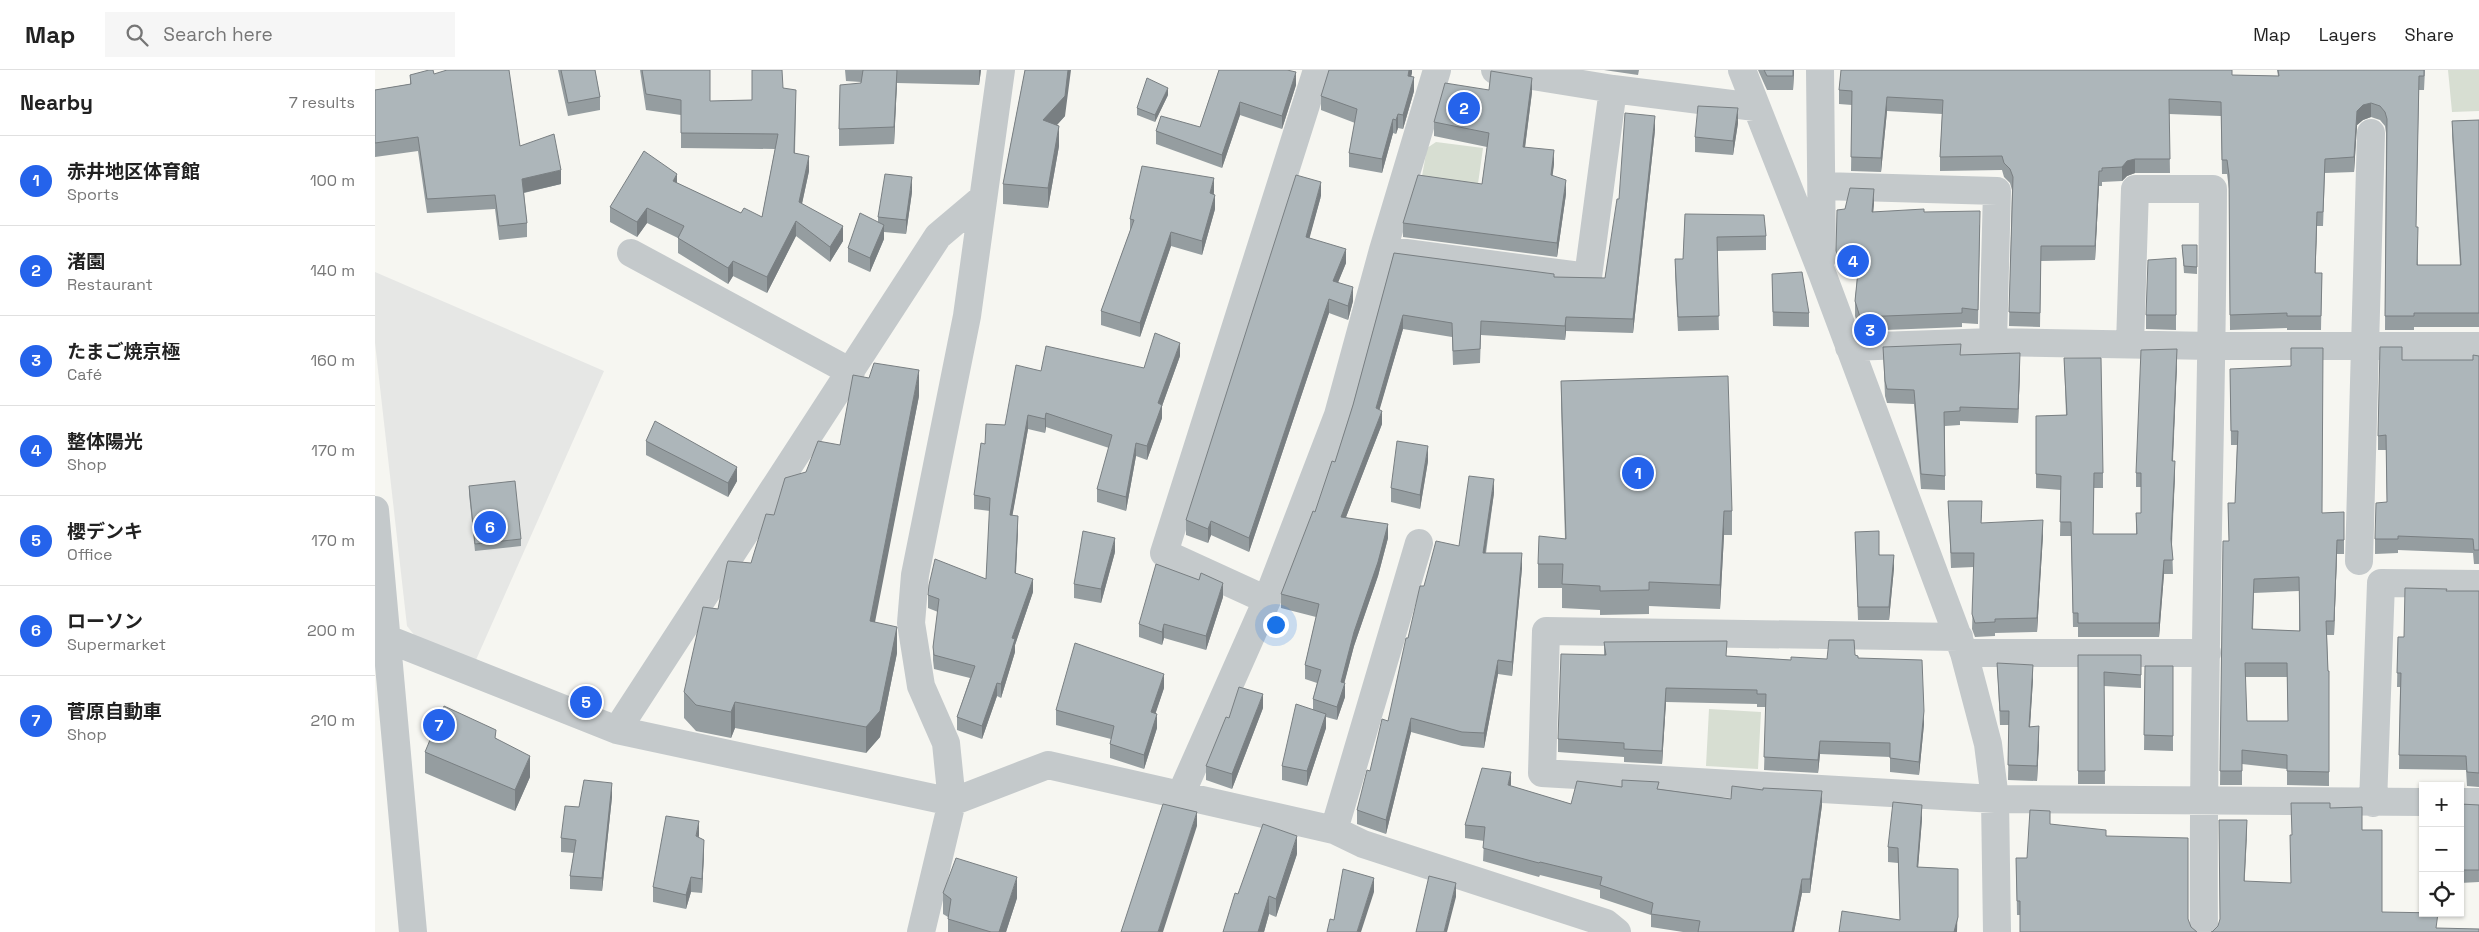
<!DOCTYPE html>
<meta charset="utf-8">
<style>
:root{--surface:#fff;--page:#f6f6f6;--text:#222;--muted:#767676;--line:#e0e0e0;--accent:#2563eb}
body{margin:0;font-family:"Space Grotesk","Noto Sans JP",sans-serif;background:var(--page);color:var(--text)}
.controls{position:absolute;right:15px;bottom:15px;display:grid;overflow:hidden;border-radius:0px;box-shadow:0 1px 4px #0004}
.controls button{width:45px;height:45px;display:grid;place-items:center;padding:0;border:0;border-bottom:1px solid var(--line);background:var(--surface);color:var(--text);font:25px sans-serif}
.you{position:absolute;left:900px;top:554px;width:18px;height:18px;margin:-12px;border:4px solid #fff;border-radius:50%;background:#1a73e8;box-shadow:0 0 0 8px #1a73e833}
.badge{display:grid;place-items:center;width:32px;height:32px;border-radius:50%;background:var(--accent);color:#fff;font-size:16px;font-weight:700}
.pin{position:absolute;translate:-50% -50%;border:2px solid #fff;box-shadow:0 1px 5px #0006}
.list{margin:0;padding:0;list-style:none}
h2{display:flex;justify-content:space-between;align-items:center;height:65px;margin:0;padding:0 20px;font-size:21px}
h2 small{font-size:16px;font-weight:400;color:var(--muted)}
.list li{display:grid;grid-template-columns:32px 1fr auto;gap:15px;align-items:center;box-sizing:border-box;height:90px;padding:0 20px;border-top:1px solid var(--line)}
.list b{display:block;font-size:19px;white-space:nowrap}
.list p{margin:0;font-size:16px;white-space:nowrap;color:var(--muted)}
.list em{font-size:16px;font-style:normal;color:var(--muted)}
.icon{flex:none;width:28px;height:28px;fill:none;stroke:currentColor;stroke-width:2;stroke-linecap:round;stroke-linejoin:round}
.map{position:relative;flex:none;width:2104px;height:862px;overflow:hidden}
header{display:flex;align-items:center;gap:30px;box-sizing:border-box;height:70px;padding:0 25px;background:var(--surface);border-bottom:1px solid var(--line)}
header strong{font-size:24px}
nav{display:flex;gap:28px;margin-inline-start:auto;font-size:18px}
.search{width:350px;height:45px;background:var(--page);display:flex;align-items:center;gap:12px;box-sizing:border-box;padding:0 18px;border-radius:0px;color:var(--muted);font-size:19px}
main{display:flex}
aside{flex:1;background:var(--surface)}
.map>svg:first-child{display:block}
.built{fill:#e6e7e5}
.green{fill:#d7ded2}
.lines{fill:none;stroke-linecap:round;stroke-linejoin:round}
.minor{stroke:#c4c9cb;stroke-width:28}
.wall{fill:#959da0;fill-rule:evenodd}
.shaded-wall{fill:#797f82}
.building{fill:#adb6ba;stroke:#797f82;fill-rule:evenodd}
</style>
<header>
<strong>Map</strong>
<div class="search"><svg class="icon" aria-label="search" viewBox="0 0 24 24"><circle cx="10" cy="10" r="6"/><path d="M15 15l6 6"/></svg>Search here</div>
<nav><a>Map</a><a>Layers</a><a>Share</a></nav>
</header>
<main>
<aside>
<h2>Nearby<small>7 results</small></h2>
<ul class="list">
<li><span class="badge">1</span><div><b>赤井地区体育館</b><p>Sports</p></div><em>100 m</em></li>
<li><span class="badge">2</span><div><b>渚園</b><p>Restaurant</p></div><em>140 m</em></li>
<li><span class="badge">3</span><div><b>たまご焼京極</b><p>Café</p></div><em>160 m</em></li>
<li><span class="badge">4</span><div><b>整体陽光</b><p>Shop</p></div><em>170 m</em></li>
<li><span class="badge">5</span><div><b>櫻デンキ</b><p>Office</p></div><em>170 m</em></li>
<li><span class="badge">6</span><div><b>ローソン</b><p>Supermarket</p></div><em>200 m</em></li>
<li><span class="badge">7</span><div><b>菅原自動車</b><p>Shop</p></div><em>210 m</em></li>
</ul>
</aside>
<div class="map">
<svg width="2104" height="862" viewBox="0 0 2104 862">
<rect width="100%" height="100%" fill="#f6f6f1"/>
<path class="built" d="M0,202L229,301L100,592L48,576L32,556L0,273Z"/>
<path class="green" d="M2073,0H2104V41L2077,42Z
M1061,72L1108,78L1102,121L1046,112L1052,78Z
M1334,639L1386,642L1383,699L1331,696Z"/>
<g class="lines">
<path class="minor" d="M1120,0L1238,19L1380,37
M1367,0L1447,203L1589,583L1613,674L1620,729L1622,862
M1445,0L1447,188
M1447,116L1622,121L1618,272
M1008,180L1213,207L1238,19
M256,183L476,302
M1755,274L1760,119H1838C1837,367 1827,614 1829,862
M1474,277L1618,272L1838,276H2104
M0,440L38,862
M1984,491L1996,63
M892,530L789,483L942,0
M0,564L242,660L577,732L673,695L959,760L988,774L1231,853L1242,862
M1584,567L1171,561L1167,703L1620,729L2048,732
M1589,583H1832
M242,660L563,166L608,128
M806,724L892,530L963,345L1008,180L1062,0
M2085,732H2104
M1998,733L2006,513L2104,514
M959,760L1044,473
M546,862L577,732L571,673L546,616L536,553L540,505L592,246L626,0"/>
</g>
<path class="wall" d="M183,0H220L225,27V40L193,46Z
M265,0H335V31L377,30L408,18L421,35L420,83L434,101L427,134L468,171L455,192L421,166L392,223L358,206L353,214L303,183V168L272,153L262,167L235,152V137L302,113L366,143L387,147L400,79L306,78V45L271,40Z
M470,0H606L604,15L522,13L519,74L464,76V59L486,12L471,11Z
M650,0L690,46L682,55L684,76L673,138L628,134V114Z
M844,0L921,15L907,59L865,45L847,98L781,74V61L825,57Z
M1037,0L1036,6L1039,21L1028,59L1023,58L1021,64L1018,63L1007,103L974,97V83L980,53L946,40V26Z
M1229,0H1264L1263,5Z
M1383,0H1419L1418,20H1392Z
M1902,0H2050L2049,20H2044L2041,157L2043,195H2085L2077,65V51L2104,50V257H2039V260H2010L2011,63L2010,56L2005,50L1996,47L1988,50L1982,55L1979,102L1950,103L1948,156H1942L1940,203H1947L1946,260H1912V258L1855,260L1854,119L1852,104H1847L1846,46L1794,44L1795,103H1760L1752,106L1747,111L1727,112V116H1724L1720,190L1666,191L1665,257L1634,256L1637,120L1635,113L1629,107L1627,100L1565,101V87L1567,44L1512,41L1506,102L1476,101L1477,35L1464,34V20L1857,5L1903,6Z
M59,4L145,76L186,114L149,123L152,153V167L124,170L120,139L52,143L43,81L0,87V20L35,14V5Z
M1114,20L1157,22L1150,78L1179,94L1177,105L1191,124L1182,187L1028,167V153L1107,114L1112,77L1059,66V52Z
M793,25L780,52L762,45V38Z
M1363,53L1358,85L1320,82V67Z
M1280,60L1258,263L1191,261L1190,270L1106,265L1105,293L1078,295L1077,267L1028,259L1004,340L1007,354L971,447L1013,468L1003,506L979,576L969,613L970,627L962,650L951,647V658L932,716L907,710V696L938,639V629L942,613L930,609V595L941,547L906,538V524L940,442L960,392L978,335L1019,183L1179,207L1230,208L1244,129Z
M537,122L531,164L509,162V169L495,202L473,192V178L503,152V147Z
M839,122V125L840,139L827,185L796,176L765,267L726,255V241L755,161V149Z
M946,126L934,168L971,193L963,212L978,231L973,250L954,243L874,482L836,465L833,473L811,465V450Z
M1499,133L1498,142H1549L1605,155L1603,254L1587,253V257L1485,261L1480,246V231L1483,197H1462L1461,195V181L1470,139Z
M1310,144L1391,166V180L1342,181L1344,260L1303,261L1300,204V189H1308Z
M1807,175H1822V204L1809,203Z
M1801,188V260L1771,259V245Z
M1397,204L1434,243V257L1398,256Z
M1508,277L1586,285L1645,298L1643,353L1585,351V355L1570,356V420L1546,419L1539,334L1512,333L1510,326Z
M805,286L787,336V348L772,390L761,386L751,441L722,432V419L734,378L671,357L670,363L653,359L637,446L643,460L641,503L658,522L640,575V582L626,628L622,626L607,669L582,660V647L595,608L559,599L558,590V577L563,542L553,538V525L611,509L615,441L599,439V425L610,374L630,355L666,301L769,298Z
M2104,286V494H2099L2098,483L2023,480V483L2000,484V469L2012,432L2011,380H2003V366L2027,290H2098Z
M1689,288L1728,403V418H1719L1718,464H1761V443H1766V417H1761V403L1802,294L1798,391L1800,405L1797,475L1798,504H1789L1784,567H1703V557H1698L1696,466H1685L1686,420L1661,418V346L1691,345Z
M1855,299L1947,443L1969,457V484H1962L1959,565H1952L1953,601H1954V716L1912,715V699L1867,694V715H1845L1848,471H1854L1853,433H1860L1862,375H1856ZM1924,521V561L1878,559L1879,523ZM1870,607H1912L1913,651H1872Z
M1186,311L1357,441V465H1349L1345,539L1274,536V544L1225,545V540L1187,538V518H1163V494L1190,469L1186,335Z
M544,326L499,552L522,583L505,667L491,683L360,658L356,668L321,661L309,648V622L343,539L376,493L399,445L431,402L465,375Z
M271,371L362,411L353,427L271,385Z
M1053,391L1045,439L1016,432V418Z
M94,416L146,469V476L100,481L94,424Z
M1119,423L1111,483L1147,498L1137,606L1123,604L1109,678L1087,676L1036,662L1011,764L982,754V740L1013,651L1033,568L1049,516L1084,476Z
M1573,431L1607,445L1606,453L1668,465L1662,562L1620,563V566L1600,567L1597,559L1599,497L1576,498Z
M1480,462L1519,498L1514,550H1483Z
M740,482L726,533L699,528V514Z
M2071,521H2104V717L2092,716L2091,700L2024,699L2025,617H2022L2023,567H2029Z
M848,527L831,580L789,568L787,575L764,567V554Z
M1229,572L1352,586L1416,590L1452,589L1480,585L1549,654L1544,705L1515,702V687L1445,684L1443,703L1389,700L1391,637H1382V634L1291,632L1287,694L1249,692V687L1183,682V669L1229,585Z
M1703,585H1766V618L1729,616L1730,714H1703Z
M1622,593L1658,609L1655,657L1664,671L1662,711L1633,710L1634,655H1625Z
M1770,596H1798V681L1769,680Z
M789,618L780,644L782,658L769,699L735,688V674L736,669L681,655V640Z
M888,638L857,719L831,710V696L854,648Z
M121,668L155,707L140,741L50,703V682Z
M1136,716L1196,734L1247,717L1284,719L1356,729L1447,735L1435,823H1427L1419,862H1308L1276,857V845L1225,828V820L1165,805L1164,807L1108,791L1109,771L1090,768V755Z
M237,727L227,821L195,819V806L199,783L186,782V768L204,737Z
M2085,734L2104,735V812L2085,813Z
M1675,741L1645,845H1642L1641,788H1652Z
M1547,749L1543,797L1583,799L1582,862H1464L1525,850L1523,793L1513,792V777Z
M324,767L329,784L327,823L316,822L311,839L278,832V817Z
M922,784L901,847L894,844L889,862H848L863,824Z
M568,823L642,828L631,862H573V847L568,844Z"/>
<path class="shaded-wall" d="M522,0V13L519,74V57Z
M604,0H606L604,15Z
M693,0H696L690,46L668,70V50Z
M1034,0H1037V3L1033,20V6Z
M1418,0H1419L1418,20Z
M921,2V15L907,59V46Z
M1039,7V21L1028,59V45Z
M1157,8V22L1148,92V77Z
M793,18V25L780,52V45Z
M1512,27V41L1506,102V88Z
M865,32V45L847,98V85Z
M1996,33V47L1988,50L1982,55L1979,102V87L1982,41L1988,35Z
M1363,38V53L1358,85V71Z
M1023,44V58L1021,64V50Z
M1280,46V60L1258,263V249Z
M1018,49V63L1007,103V89Z
M684,56V76L673,138V118Z
M1179,80V94L1176,119V105Z
M434,86V101L424,147V132Z
M1760,89V103L1752,106L1747,111V97L1752,91Z
M186,100V114L147,123V109Z
M1724,101V116L1720,190V176Z
M302,104V119L298,111Z
M537,107V122L531,164V150Z
M839,108V122L835,138V123Z
M1191,110V124L1182,187V173Z
M946,112V126L931,181V167Z
M1499,119V133L1497,156V142Z
M840,125V139L827,185V171Z
M272,138V153L262,167V152Z
M1942,142V156L1940,217V203Z
M421,151V166L392,223V207Z
M509,155V169L495,202V188Z
M468,156V171L455,192V177Z
M796,162V176L765,267V253Z
M971,179V193L958,225V211Z
M358,191V206L353,214V198Z
M978,217V231L973,250V236Z
M954,229V243L874,482V468Z
M1028,245V259L1001,352V338Z
M1191,247V261L1190,270V256Z
M805,273V286L787,336V348L772,390V376L783,333Z
M1802,279V294L1797,405V391Z
M1645,283V298L1643,353V339Z
M544,300V326L495,578V551Z
M1007,341V354L966,460V447Z
M671,343V357L670,363V349Z
M653,345V359L635,459V445Z
M761,373V386L751,441V427Z
M1053,376V391L1045,439V425Z
M1800,391V405L1796,483V469Z
M362,397V411L353,427V413Z
M1119,409V423L1108,497V483Z
M1349,441V465L1345,539V515Z
M643,446V460L640,516V503Z
M1668,450V465L1662,562V548Z
M836,451V465L833,473V459Z
M1013,454V468L1003,506L979,576L966,626L970,613V627L962,650V637L966,612L979,562Z
M740,468V482L726,533V519Z
M1962,470V484L1959,565V551Z
M1147,483V498L1137,606V592Z
M1519,485V498L1514,550V537Z
M1789,490V504L1784,567V553Z
M658,509V522L640,575V582L626,628V614L637,568Z
M848,513V527L831,580V566Z
M789,554V568L787,575V562Z
M522,557V583L505,667L491,683V657Z
M1123,590V604L1109,678V663Z
M1658,595V609L1654,671V657Z
M789,604V618L776,657V642Z
M622,613V626L607,669V656Z
M1291,618V632L1287,694V681Z
M888,624V638L857,719V704Z
M360,632V658L356,668V642Z
M1549,641V654L1544,705V692Z
M782,644V658L769,699V685Z
M951,644V658L932,716V701Z
M1036,648V662L1011,764V750Z
M1664,656V671L1662,711V696Z
M1445,671V684L1443,703V690Z
M155,686V707L140,741V720Z
M1136,702V716L1133,715Z
M237,713V727L227,821V808Z
M1447,721V735L1435,823V809Z
M1547,735V749L1542,811V797Z
M822,742V756L788,862H783Z
M1872,750V764L1869,824V811Z
M324,751V766L321,780V766Z
M922,766V784L901,847V829Z
M329,770V784L327,823V809Z
M316,807V822L311,839V825Z
M642,807V828L631,862H624Z
M999,808V822L986,862H982Z
M1427,809V823L1419,862H1417Z
M1081,813V827L1072,862H1069Z
M1583,814L1582,862H1579Z
M894,826V844L889,862H883Z"/>
<path class="building" d="M54,0H58L59,4L72,0H134L145,76L179,64L186,100L147,109L152,153L124,156L120,125L52,129L43,67L0,73V20L36,14L35,5Z
M186,0H220L225,27L193,33Z
M267,0H335V31L377,30V0H407L408,18L421,20L419,83L434,86L424,132L468,156L455,177L421,151L392,207L358,191L353,198L303,168L309,156L272,138L262,152L235,137L269,81L302,104L298,111L366,143L369,138L387,147L403,64L306,63V30L271,24Z
M488,0H522L519,57L464,59L465,15L486,13Z
M650,0H693L690,26L668,50L684,56L673,118L628,114Z
M844,0H912L921,2L907,46L865,32L847,85L781,61L786,46L825,57Z
M954,0H1034L1033,6L1039,7L1028,45L1023,44L1021,50L1018,49L1007,89L974,83L982,39L946,26Z
M1389,0H1418V6H1392Z
M1466,0H1857V5L1904,6L1903,0H2049V6H2044L2041,157H2043L2042,195H2086L2077,51L2104,50V243H2039V246H2010L2012,49L2010,42L2005,36L1996,33L1988,35L1982,41L1979,87L1950,89L1948,142H1942L1940,203H1947L1946,246H1912V243L1855,245L1854,105L1852,90H1847L1846,32L1794,29L1795,89H1760L1752,91L1747,97L1727,98V101H1724L1720,176H1666L1665,243L1634,242L1638,107L1635,99L1629,93L1627,86L1565,87L1568,30L1512,27L1506,88L1476,87L1477,21L1464,20Z
M1116,1L1157,8L1148,77L1179,80L1176,105L1191,110L1182,173L1028,153L1043,105L1107,114L1114,63L1059,52L1070,13L1114,20Z
M772,8L793,18L780,45L762,38Z
M1323,36L1363,38L1358,71L1320,67Z
M1250,43L1280,46L1258,249L1191,247L1190,256L1106,251L1105,279L1078,281L1077,253L1028,245L1001,338L1007,341L966,447L1013,454L1003,492L979,562L966,612L970,613L962,637L938,629L946,600L930,595L944,534L906,524L938,441L940,442L957,391L960,392L978,335L1019,183L1179,204V207L1230,208L1242,129H1244Z
M767,96L839,108L835,123L840,125L827,171L796,162L765,253L726,241L759,150L755,149Z
M510,104L537,107L531,150L503,147Z
M921,105L946,112L931,167L971,179L958,211L978,217L973,236L954,229L874,468L836,451L833,459L811,450Z
M1475,118L1499,119L1497,142L1549,139V142L1605,141L1603,240L1587,238V243L1485,247L1480,231L1485,182L1462,183L1461,181L1462,140L1470,139Z
M485,143L509,155L495,188L473,178Z
M1310,144L1389,145L1391,166L1342,167L1344,246L1303,247L1300,189H1308Z
M1807,175H1822V197L1809,196Z
M1801,188V245H1771L1773,190Z
M1427,202L1434,243L1398,242L1397,204Z
M780,263L805,273L783,333L787,335L772,376L761,373L751,427L722,419L737,365L671,343L670,349L653,345L635,445L643,446L640,503L658,509L637,568L640,569L626,614L622,613L607,656L582,647L600,596L559,585L558,577L564,529L553,525L554,515L560,489L611,509L615,428L599,425L606,373L610,374L611,354L630,355L641,295L666,301L671,276L769,298Z
M1586,274L1585,285L1645,283L1643,339L1585,337V341L1569,342L1570,406L1546,404L1539,320L1512,319L1510,311L1508,277Z
M2005,277H2027V290H2098V285L2104,286V480H2099L2098,469L2023,466V469H2000L2001,433L2012,432L2011,365L2003,366Z
M1916,278H1948L1947,443L1969,442V470H1962L1959,551H1951L1953,601H1954V702L1912,701V685L1867,680V701H1845L1848,471H1854L1853,433H1860L1863,361H1856L1855,299L1916,296ZM1924,507L1925,561L1877,559L1879,509ZM1870,593H1912L1913,651H1872Z
M1802,279L1797,391H1800L1796,469L1798,490H1789L1784,553H1703V543H1698L1696,452H1685L1686,406L1661,404V346L1692,345L1689,288H1726L1728,403H1719L1718,464H1762L1761,443H1766V403H1761L1766,280Z
M499,293L544,300L495,551L522,557L505,641L491,657L360,632L356,642L321,635L309,622L328,537L343,539L352,494L353,491L376,493L391,444L399,445L410,408L431,402L443,371L465,375L478,305L494,308Z
M1353,306L1357,441H1349L1345,515L1274,512V520L1225,521V516L1187,514L1188,494H1163L1164,466L1191,469L1186,311Z
M280,351L362,397L353,413L271,371Z
M1022,371L1053,376L1045,425L1016,418Z
M1094,406L1119,409L1108,483H1147L1137,592L1123,590L1109,663L1087,662L1036,648L1011,750L982,740L992,700L995,701L1007,649L1013,651L1031,568H1033L1045,516H1049L1061,471L1084,476Z
M140,411L146,469L100,474L94,416Z
M1573,431H1607L1606,453L1668,450L1662,548L1620,549V552L1600,553L1597,544L1599,483H1576Z
M708,461L740,468L726,519L699,514Z
M1504,461V485H1519L1514,537H1483L1480,462Z
M781,494L824,510L826,503L848,513L831,566L789,554L787,562L764,554Z
M2030,518L2072,519L2071,521H2104V703L2092,702L2091,686L2024,685L2026,603H2022L2023,567H2029Z
M1454,570H1479L1480,585L1483,586V588L1547,590L1549,641L1544,692L1515,688V673L1445,671L1443,690L1389,687L1391,624H1382V620L1291,618L1287,681L1249,679V673L1183,669L1186,584L1231,585L1229,572L1352,571L1351,586L1416,590V587L1452,589Z
M700,573L789,604L776,642L782,644L769,685L735,674L739,656L681,640Z
M1703,585H1766V605L1729,602L1730,701H1703Z
M1622,593L1658,595L1654,657L1664,656L1662,696L1633,695L1634,641H1625Z
M1770,596H1798V666L1769,665Z
M864,617L888,624L857,704L831,696L851,647L854,648Z
M921,634L951,644L932,701L907,696Z
M69,636L121,660L120,668L155,686L140,720L50,682Z
M1107,698L1136,702L1133,715L1196,734L1202,711L1247,717V710L1284,712L1282,719L1356,729L1357,716L1388,720V718L1447,721L1435,809H1427L1417,862H1323L1325,851L1276,844L1278,833L1225,815L1227,807L1165,792L1164,793L1108,778L1110,757L1090,755Z
M209,710L237,713L227,808L195,806L201,770L186,768L190,736L204,737Z
M1518,732L1547,735L1542,797L1583,799V847L1579,862H1464L1467,841L1525,850L1523,778L1513,777Z
M1916,733H1955V738L1987,737V760H2007V842L2063,843L2061,858L2104,859V862H1836H1837L1843,856L1845,849L1844,750H1872L1869,811L1916,813L1915,765H1917Z
M788,734L822,742L783,862H746Z
M2085,734L2104,735V800H2085Z
M1655,740L1675,741V754L1731,760V766L1813,768V849L1816,857L1822,862H1645V831H1642L1641,788H1652Z
M291,746L324,751L321,766L329,770L327,809L316,807L311,825L278,817Z
M888,754L922,766L901,829L894,826L883,862H848L860,823L863,824Z
M581,788L642,807L624,862H616L573,849L576,829L568,823Z
M968,799L999,808L982,862H952L955,849L959,850Z
M1054,806L1081,813L1069,862H1041Z"/>
</svg>
<div class="controls">
<button>+</button>
<button>−</button>
<button><svg class="icon" aria-label="locate" viewBox="0 0 24 24"><circle cx="12" cy="12" r="6"/><path d="M12 2v4M12 18v4M2 12h4M18 12h4"/></svg></button>
</div>
<div class="you"></div>
<div class="pin badge" style="left:1263px;top:403px">1</div>
<div class="pin badge" style="left:1089px;top:38px">2</div>
<div class="pin badge" style="left:1495px;top:260px">3</div>
<div class="pin badge" style="left:1478px;top:191px">4</div>
<div class="pin badge" style="left:211px;top:632px">5</div>
<div class="pin badge" style="left:115px;top:457px">6</div>
<div class="pin badge" style="left:64px;top:655px">7</div>
</div>
</main>
